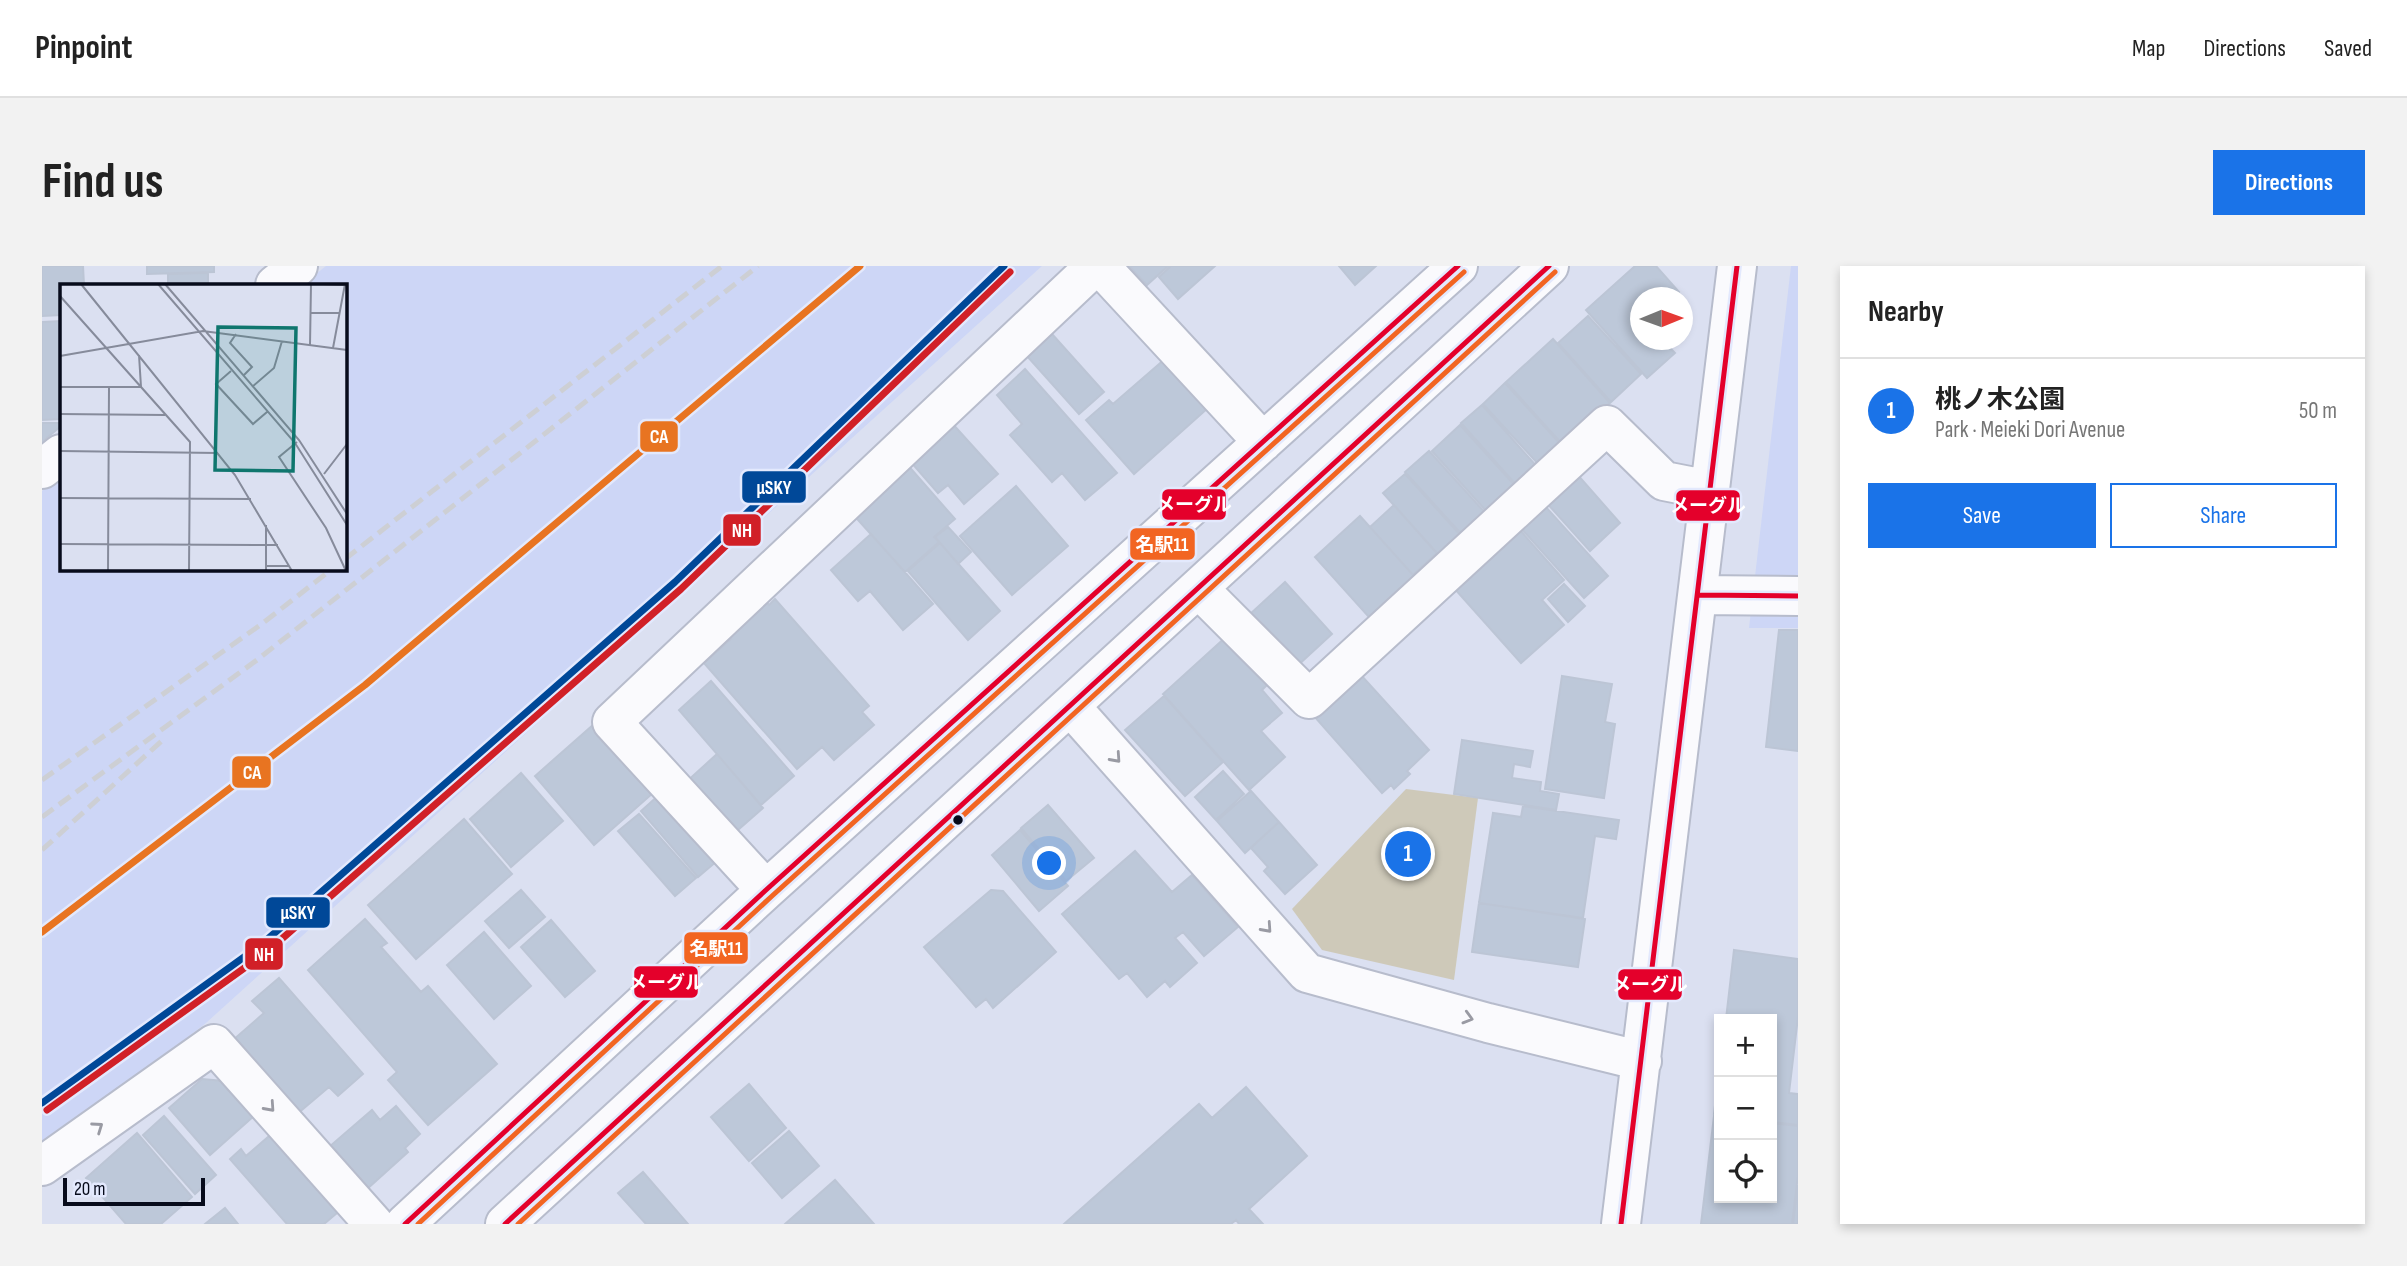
<!DOCTYPE html>
<meta charset="utf-8">
<style>
:root{--surface:#fff;--page:#f2f2f2;--text:#222;--muted:#767676;--line:#e0e0e0;--accent:#1a73e8}
body{margin:0;font-family:"Sofia Sans Condensed","Noto Sans JP",sans-serif;background:var(--page);color:var(--text)}
.controls{position:absolute;right:21px;bottom:21px;display:grid;overflow:hidden;border-radius:0px;box-shadow:0 4px 10px #0003}
.controls button{width:63px;height:63px;display:grid;place-items:center;padding:0;border:0;border-bottom:2px solid var(--line);background:var(--surface);color:var(--text);font:35px sans-serif}
.compass{position:absolute;left:1588px;top:21px;width:63px;height:63px;border-radius:50%;background:var(--surface);box-shadow:0 4px 10px #0003;rotate:89deg}
.scale{position:absolute;left:21px;bottom:18px;width:142px;box-sizing:border-box;padding-left:7px;border:4px solid #070b1b;border-top:0;font-size:19px;line-height:24px;white-space:nowrap;color:#070b1b;-webkit-text-stroke:5px #e3e9fd;paint-order:stroke}
.you{position:absolute;left:1008px;top:598px;width:24px;height:24px;margin:-18px;border:5px solid #fff;border-radius:50%;background:#1a73e8;box-shadow:0 0 0 10px #1a73e833}
.badge{display:grid;place-items:center;width:46px;height:46px;border-radius:50%;background:var(--accent);color:#fff;font-size:23px;font-weight:700}
.pin{position:absolute;translate:-50% -50%;border:4px solid #fff;box-shadow:0 2px 7px #0006}
.list{margin:0;padding:0;list-style:none}
h2{display:flex;justify-content:space-between;align-items:center;height:91px;margin:0;padding:0 28px;font-size:30px}
h2 small{font-size:23px;font-weight:400;color:var(--muted)}
.list li{display:grid;grid-template-columns:46px 1fr auto;gap:21px;align-items:center;box-sizing:border-box;height:105px;padding:0 28px;border-top:2px solid var(--line)}
.list b{display:block;font-size:26px;white-space:nowrap}
.list p{margin:0;font-size:23px;white-space:nowrap;color:var(--muted)}
.list em{font-size:23px;font-style:normal;color:var(--muted)}
.actions{display:flex;gap:14px;padding:21px 28px}
.actions a{flex:1;padding:16px 0;border:2px solid var(--accent);border-radius:0px;text-align:center;font-size:24px;color:var(--accent)}
.actions .main{background:var(--accent);color:#fff}
.icon{flex:none;width:38px;height:38px;fill:none;stroke:currentColor;stroke-width:2;stroke-linecap:round;stroke-linejoin:round}
.map{position:relative;flex:none;width:1756px;height:958px;overflow:hidden;border-radius:0px}
header{display:flex;align-items:center;gap:42px;box-sizing:border-box;height:98px;padding:0 35px;background:var(--surface);border-bottom:2px solid var(--line)}
header strong{font-size:33px}
nav{display:flex;gap:38px;margin-inline-start:auto;font-size:24px}
.intro{display:flex;align-items:center;justify-content:space-between;box-sizing:border-box;height:168px;padding:0 42px}
h1{margin:0;font-size:49px}
.button{padding:18px 32px;border-radius:0px;background:var(--accent);color:#fff;font-size:24px;font-weight:700}
main{display:flex;gap:42px;padding:0 42px}
aside{flex:1;background:var(--surface);border-radius:0px;box-shadow:0 4px 10px #0003}
.map>svg:first-child{display:block}
.built{fill:#cdd6f6}
.green{fill:#cec9b9}
.building{fill:#bdc8d9;stroke:#bcc5d5;stroke-width:2}
.lines{fill:none;stroke-linecap:round;stroke-linejoin:round}
.minor-casing{stroke:#b7bccc;stroke-width:42}
.minor{stroke:#fafafd;stroke-width:38}
.rail{stroke:#cdcfd4;stroke-width:5;stroke-dasharray:14 7;stroke-linecap:butt}
.bus-1-casing{stroke:#e3e9fd;stroke-width:10}
.bus-2-casing{stroke:#e3e9fd;stroke-width:10}
.bus-1{stroke:#e4002b;stroke-width:5}
.bus-2{stroke:#f26522;stroke-width:5}
.rail-1-casing{stroke:#e3e9fd;stroke-width:12}
.rail-2-casing{stroke:#e3e9fd;stroke-width:12}
.rail-3-casing{stroke:#e3e9fd;stroke-width:12}
.rail-1{stroke:#004898;stroke-width:7}
.rail-2{stroke:#d12027;stroke-width:7}
.rail-3{stroke:#e87421;stroke-width:7}
.oneway{stroke:#999aa3}
.bus-dot{fill:#070b1b;stroke:#e3e9fd;stroke-width:2.5}
.inset-road{fill:none;stroke:#868b9b;stroke-width:2}
.view{fill:#0f766e;fill-opacity:0.15;stroke:#0f766e;stroke-width:3.5}
.inset-edge{fill:none;stroke:#070b1b;stroke-width:3.5}
.line-badge{stroke:#e3e9fd;stroke-width:2.5}
.badge-label{font-size:19px;text-anchor:middle;font-weight:bold;fill:#fff}
</style>
<header>
<strong>Pinpoint</strong>
<nav><a>Map</a><a>Directions</a><a>Saved</a></nav>
</header>
<div class="intro"><h1>Find us</h1><a class="button">Directions</a></div>
<main>
<div class="map">
<svg width="1756" height="958" viewBox="0 0 1756 958">
<rect width="100%" height="100%" fill="#dbe0f1"/>
<path class="built" d="M284,0H1000L164,757L0,883V225L19,210V303H303V19H260Z
M1749,0H1756V362H1707Z"/>
<path class="green" d="M1364,523L1436,532L1412,714L1280,684L1250,643Z"/>
<path class="building" d="M0,0H41L42,19H19V49L0,50Z
M105,0H172V6L105,8Z
M1087,0H1126L1105,19Z
M1129,0H1173L1136,33L1117,11Z
M1297,0H1334L1313,19Z
M1593,0H1614L1637,26L1631,32H1598V74H1620L1633,87L1605,112L1544,44Z
M166,7V19H126V8Z
M1546,50L1599,108L1569,136L1516,77Z
M19,55V153L0,154V56Z
M1010,68L1062,126L1037,148L985,90Z
M1511,73L1568,137L1521,179L1464,116Z
M1123,93L1166,142L1092,208L1044,154L1067,134L1071,138Z
M983,103L1075,207L1043,234L1020,207L1010,216L968,169L980,158L955,129Z
M1463,117L1521,181L1499,201L1441,138Z
M1440,139L1497,203L1476,221L1419,157Z
M908,155L956,208L922,238L906,219L896,227L868,195Z
M0,157H19V160L0,176Z
M1418,159L1476,223L1447,248L1390,185Z
M1387,185L1446,250L1423,272L1363,206Z
M863,196L913,253L892,271L897,276L863,306L808,245Z
M1534,207L1578,257L1548,285L1503,235Z
M1363,208L1421,272L1399,292L1341,227Z
M974,220L1026,280L970,329L918,270Z
M1352,239L1395,287L1371,309L1328,261Z
M1502,239L1566,310L1542,332L1478,261Z
M1318,250L1372,310L1327,351L1273,291Z
M906,261L929,286L916,298L893,271Z
M1477,263L1522,314L1500,334L1522,359L1479,397L1412,322Z
M829,268L891,338L861,364L828,325L816,335L789,304Z
M898,277L958,345L926,374L866,305Z
M1243,316L1290,368L1254,401L1207,349Z
M1522,318L1543,340L1526,356L1506,333Z
M718,329L727,339L733,333L827,440L820,446L832,459L792,494L780,481L755,503L662,397L689,373L679,363Z
M1737,364H1756V485L1724,481Z
M1185,370L1227,417L1220,424L1240,447L1219,465L1243,491L1207,524L1121,428Z
M1318,408L1387,484L1365,505L1368,508L1352,523L1349,519L1340,527L1272,450Z
M1520,410L1570,418L1563,456L1573,458L1562,532L1503,523Z
M669,415L752,510L719,539L637,444Z
M1122,430L1181,496L1143,530L1083,464Z
M551,459L611,527L552,579L493,510Z
M1420,474L1491,485L1488,501L1472,498L1470,512L1499,516L1498,525L1517,528L1514,544L1412,528Z
M675,488L721,542L689,570L643,517Z
M1181,505L1202,528L1174,554L1153,531Z
M479,507L521,555L469,601L428,553Z
M1209,525L1237,556L1203,587L1175,555Z
M617,529L675,595L656,611L599,545Z
M1006,539L1052,592L1024,615L979,562Z
M1481,540L1577,554L1574,573L1553,570L1541,652L1437,637L1451,547L1479,551Z
M597,548L654,612L633,630L576,565Z
M422,553L470,608L374,693L326,639Z
M1237,556L1275,599L1243,628L1222,605L1226,601L1209,582Z
M978,564L1026,620L997,645L950,589Z
M1093,585L1130,626L1150,609L1196,661L1162,690L1141,666L1133,672L1155,697L1128,721L1123,715L1105,731L1085,707L1077,713L1020,648Z
M479,624L503,651L467,682L443,655Z
M949,624L961,625L1014,686L951,742L944,733L934,741L882,681Z
M1437,637L1543,653L1536,701L1430,686Z
M323,653L345,677L339,681L379,726L386,720L455,798L386,859L346,814L355,806L266,704Z
M509,654L553,705L523,731L479,681Z
M442,666L489,720L452,753L405,699Z
M1692,684L1756,693V751L1747,827L1756,828V859L1730,856V753H1684Z
M237,712L321,808L296,830L287,821L255,848L191,774L222,747L210,735Z
M1677,804V849L1672,848Z
M160,813L182,815L212,850L168,889L127,842Z
M707,818L744,862L707,895L669,851Z
M1204,821L1265,890L1207,943L1221,958H1197L1194,954L1189,958H1022L1157,838L1170,852Z
M354,840L378,868L363,882L366,886L325,923L287,881L330,844L338,854Z
M122,850L174,909L153,928L101,869Z
M1672,850H1677V932H1730V857L1756,860V909L1750,958H1659Z
M233,865L301,942L282,958H245L188,893L199,883L204,890Z
M747,865L777,900L740,932L710,897Z
M95,867L150,931L119,958H84L44,912Z
M601,906L646,958H604L576,927Z
M793,914L832,958H743Z
M1756,919V958H1751Z
M183,942L196,958H163Z"/>
<g class="lines">
<g class="minor-casing">
<path id="minor" d="M1058,0L1221,176
M233,19L256,0
M0,203L19,188
M1157,323L1267,433L1565,159L1622,215L1668,224
M1656,329L1756,330
M1029,441L1265,707L1446,757L1600,795
M724,624L570,456L1053,0
M0,900L172,778L332,958
M363,958L724,624L1416,0
M463,958L1507,0
M1579,958L1695,0"/>
</g>
<use href="#minor" class="minor"/>
<path class="rail" d="M303,293L680,0
M0,514L221,357L290,303
M0,551L215,394L716,0
M0,584L124,471"/>
<g class="bus-1-casing">
<path id="bus-1" d="M1656,329L1756,330
M363,958L724,624L1416,0
M463,958L1507,0
M1579,958L1695,0"/>
</g>
<g class="bus-2-casing">
<path id="bus-2" d="M376,958L730,630L1422,6
M476,958L1513,6"/>
</g>
<use href="#bus-1" class="bus-1"/>
<use href="#bus-2" class="bus-2"/>
<g class="rail-1-casing">
<path id="rail-1" d="M0,837L220,678L633,316L962,0"/>
</g>
<g class="rail-2-casing">
<path id="rail-2" d="M5,844L226,685L639,323L968,6"/>
</g>
<g class="rail-3-casing">
<path id="rail-3" d="M0,666L323,419L818,0"/>
</g>
<use href="#rail-1" class="rail-1"/>
<use href="#rail-2" class="rail-2"/>
<use href="#rail-3" class="rail-3"/>
</g>
<defs><path id="oneway-chevron" d="M-2-3.5L2.5 0L-2 3.5" fill="none" stroke-width="1.6" stroke-linecap="round" stroke-linejoin="round" transform="scale(1.75)"/></defs>
<g class="oneway">
<use href="#oneway-chevron" transform="translate(1074 492) rotate(48)"/>
<use href="#oneway-chevron" transform="translate(1225 662) rotate(48)"/>
<use href="#oneway-chevron" transform="translate(1426 752) rotate(16)"/>
<use href="#oneway-chevron" transform="translate(228 841) rotate(48)"/>
<use href="#oneway-chevron" transform="translate(56 861) rotate(-35)"/>
</g>
<circle class="bus-dot" cx="916" cy="554" r="6"/>
<g transform="translate(18 18)">
<rect width="287" height="287" fill="#dbe0f1"/>
<path class="inset-road" d="M21,0L175,191L232,287M98,0L235,159L287,241M105,0L239,156L287,230M263,0L285,1M0,12L130,158L129,287M250,29H280M176,50L170,59L192,83L183,92M250,61L251,0M273,64L285,0M0,72L143,47L287,66M171,87L156,100L193,140L207,128M0,103H81L79,71M192,103L214,84L222,57M0,130L105,131M237,158L219,173L266,244L286,287M0,167L158,169M264,190L287,160M0,214L191,215M206,241V287M0,260L218,261M206,282H229M48,287L49,103"/>
<path class="view" d="M158,43L236,44L233,187L155,186Z"/>
<rect width="287" height="287" class="inset-edge"/>
</g>
<g class="line-badge">
<rect x="597" y="154" width="40" height="33" rx="7" fill="#e87421"/>
<rect x="699" y="204" width="66" height="34" rx="7" fill="#004898"/>
<rect x="1119" y="222" width="66" height="33" rx="7" fill="#e4002b"/>
<rect x="1633" y="223" width="66" height="33" rx="7" fill="#e4002b"/>
<rect x="680" y="247" width="40" height="34" rx="7" fill="#d12027"/>
<rect x="1087" y="261" width="67" height="34" rx="7" fill="#f26522"/>
<rect x="189" y="489" width="41" height="34" rx="7" fill="#e87421"/>
<rect x="223" y="630" width="66" height="33" rx="7" fill="#004898"/>
<rect x="641" y="665" width="66" height="34" rx="7" fill="#f26522"/>
<rect x="202" y="671" width="40" height="34" rx="7" fill="#d12027"/>
<rect x="591" y="699" width="66" height="34" rx="7" fill="#e4002b"/>
<rect x="1575" y="702" width="66" height="33" rx="7" fill="#e4002b"/>
</g>
<g class="badge-label">
<text x="617" y="177">CA</text>
<text x="732" y="228">μSKY</text>
<text x="1152" y="245">メーグル</text>
<text x="1666" y="246">メーグル</text>
<text x="700" y="271">NH</text>
<text x="1120" y="285">名駅11</text>
<text x="210" y="513">CA</text>
<text x="256" y="653">μSKY</text>
<text x="674" y="689">名駅11</text>
<text x="222" y="695">NH</text>
<text x="624" y="723">メーグル</text>
<text x="1608" y="725">メーグル</text>
</g>
</svg>
<div class="controls">
<button>+</button>
<button>−</button>
<button><svg class="icon" aria-label="locate" viewBox="0 0 24 24"><circle cx="12" cy="12" r="6"/><path d="M12 2v4M12 18v4M2 12h4M18 12h4"/></svg></button>
</div>
<svg class="compass" viewBox="-18 -18 36 36"><path d="M0-13l5 13h-10z" fill="#e53935"/><path d="M0 13l5-13h-10z" fill="#767676"/></svg>
<div class="scale">20 m</div>
<div class="you"></div>
<div class="pin badge" style="left:1366px;top:588px">1</div>
</div>
<aside>
<h2>Nearby<small></small></h2>
<ul class="list">
<li><span class="badge">1</span><div><b>桃ノ木公園</b><p>Park · Meieki Dori Avenue</p></div><em>50 m</em></li>
</ul>
<div class="actions"><a class="main">Save</a><a>Share</a></div>
</aside>
</main>
